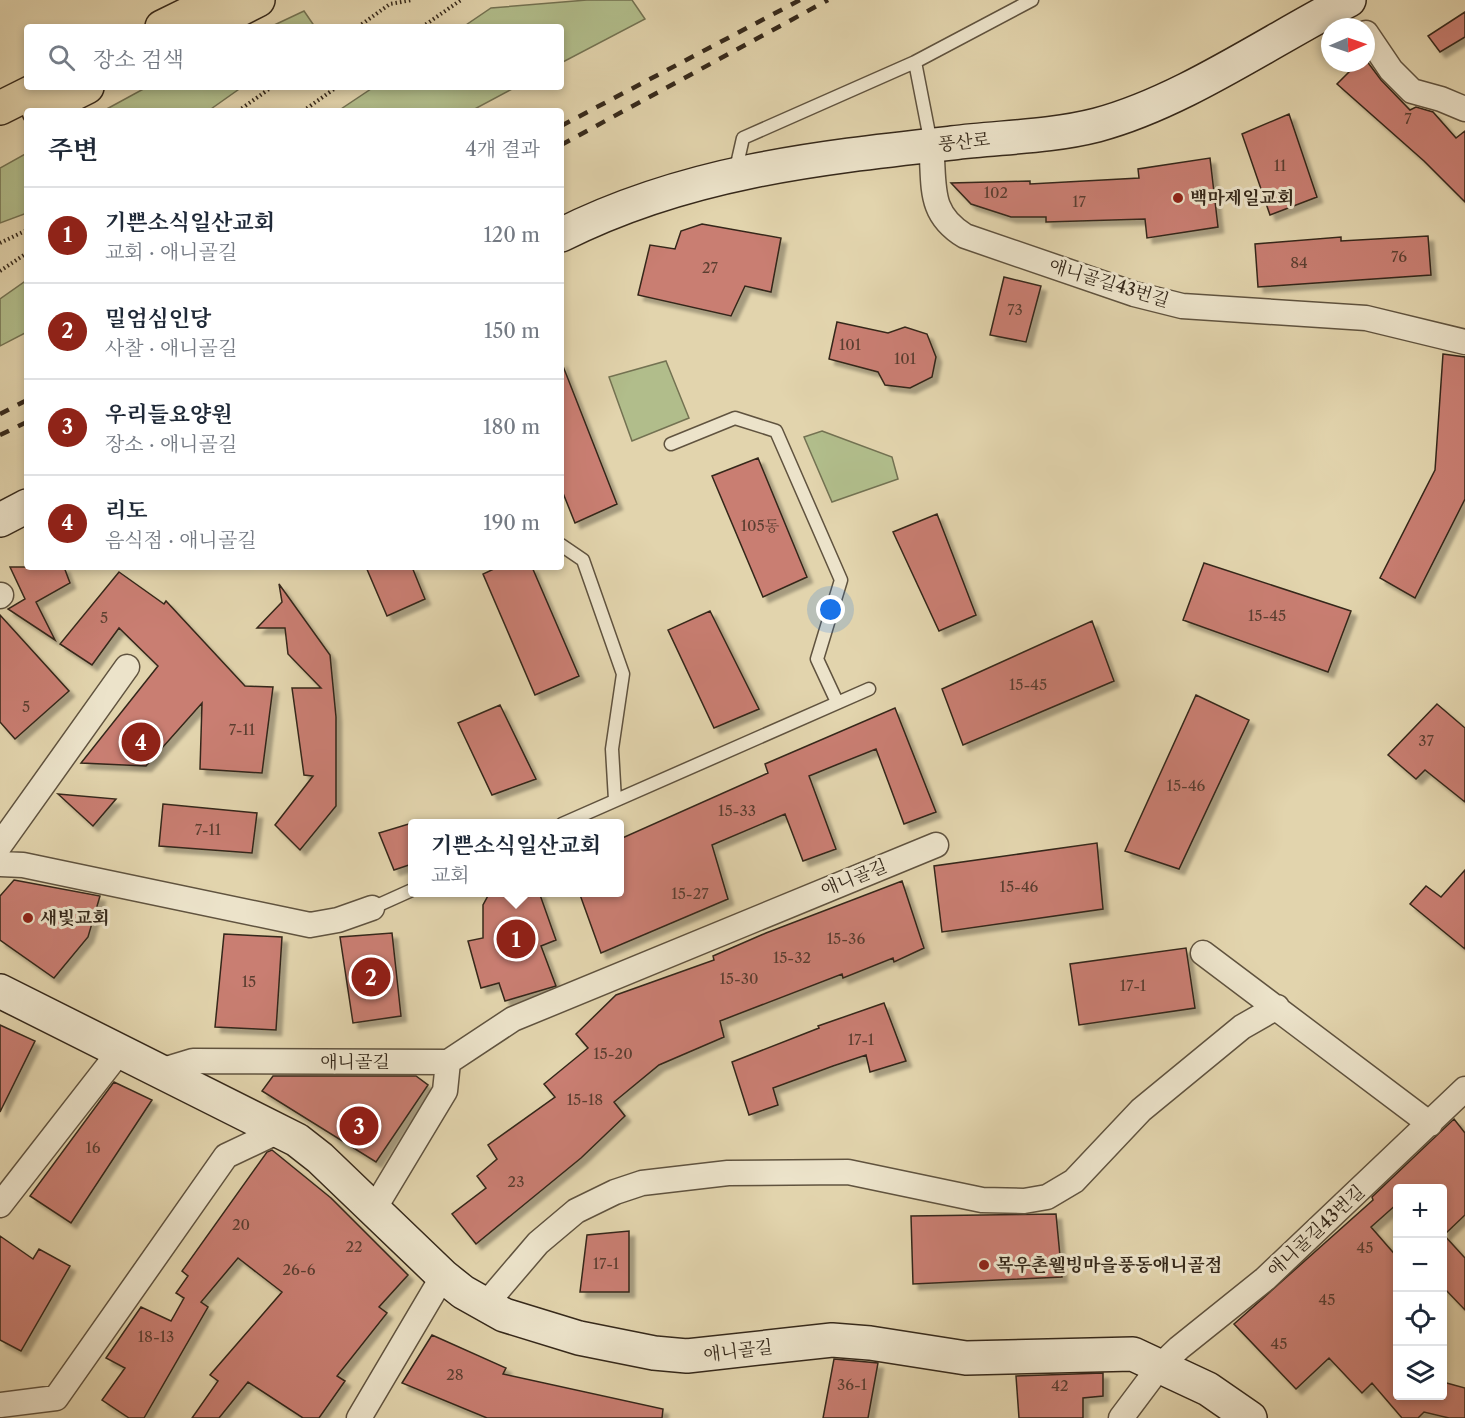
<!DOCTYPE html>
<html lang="ko">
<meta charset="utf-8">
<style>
:root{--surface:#fff;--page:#f6f6f7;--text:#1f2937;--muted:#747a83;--line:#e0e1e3;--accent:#8f2418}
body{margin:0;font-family:"Libre Caslon Text","Noto Serif KR",serif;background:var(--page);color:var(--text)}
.controls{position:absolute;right:18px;bottom:18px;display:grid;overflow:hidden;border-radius:6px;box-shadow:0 3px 9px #0003}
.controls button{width:54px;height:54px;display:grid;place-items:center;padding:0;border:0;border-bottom:2px solid var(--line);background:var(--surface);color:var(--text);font:30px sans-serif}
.compass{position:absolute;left:1321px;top:18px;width:54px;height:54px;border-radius:50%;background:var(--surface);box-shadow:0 3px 9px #0003;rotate:88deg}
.you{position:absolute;left:831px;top:610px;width:21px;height:21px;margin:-15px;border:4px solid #fff;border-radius:50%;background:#1a73e8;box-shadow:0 0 0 9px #1a73e833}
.badge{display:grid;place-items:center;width:39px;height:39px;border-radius:50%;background:var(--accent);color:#fff;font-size:20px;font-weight:700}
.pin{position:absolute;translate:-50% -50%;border:3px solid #fff;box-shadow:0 2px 6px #0006}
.popup{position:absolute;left:408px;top:819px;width:216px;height:78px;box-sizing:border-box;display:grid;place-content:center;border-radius:6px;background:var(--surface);filter:drop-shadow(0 2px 4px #0005);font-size:20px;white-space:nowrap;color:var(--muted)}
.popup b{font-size:22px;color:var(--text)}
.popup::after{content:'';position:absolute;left:50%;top:100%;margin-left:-12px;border:12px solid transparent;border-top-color:var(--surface)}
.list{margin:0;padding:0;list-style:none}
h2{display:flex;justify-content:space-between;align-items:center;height:78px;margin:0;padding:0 24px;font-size:26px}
h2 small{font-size:20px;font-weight:400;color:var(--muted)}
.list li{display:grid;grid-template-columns:39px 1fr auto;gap:18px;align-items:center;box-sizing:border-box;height:96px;padding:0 24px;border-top:2px solid var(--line)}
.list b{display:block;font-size:22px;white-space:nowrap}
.list p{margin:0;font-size:20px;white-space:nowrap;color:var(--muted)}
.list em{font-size:20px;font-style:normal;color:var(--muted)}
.icon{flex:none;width:33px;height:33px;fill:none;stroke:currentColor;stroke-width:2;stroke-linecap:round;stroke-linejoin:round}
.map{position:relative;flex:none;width:1465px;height:1418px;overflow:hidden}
.search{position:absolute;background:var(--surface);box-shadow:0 3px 9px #0003;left:24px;top:24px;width:540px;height:66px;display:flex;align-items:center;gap:15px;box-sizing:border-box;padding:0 21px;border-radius:6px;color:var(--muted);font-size:22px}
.panel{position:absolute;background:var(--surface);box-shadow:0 3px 9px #0003;left:24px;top:108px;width:540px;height:462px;border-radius:6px}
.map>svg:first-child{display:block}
.green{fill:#b1bd8b;stroke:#737252;stroke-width:1.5}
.building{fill:#c97e72;stroke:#35281a;stroke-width:1.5;filter:url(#shadow)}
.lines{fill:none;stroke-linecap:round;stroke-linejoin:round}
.lane-casing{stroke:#60533f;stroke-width:15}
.street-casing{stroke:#60533f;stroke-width:27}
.secondary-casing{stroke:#35281a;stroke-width:36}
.primary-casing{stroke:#35281a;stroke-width:36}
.path{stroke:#35281a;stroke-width:4;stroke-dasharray:1.5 3;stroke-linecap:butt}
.lane{stroke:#ece3ca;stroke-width:12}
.street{stroke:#ece3ca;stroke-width:24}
.secondary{stroke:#ece3ca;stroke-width:33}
.primary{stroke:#e2d4ad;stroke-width:33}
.rail{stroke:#35281a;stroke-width:4.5;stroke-dasharray:10 10;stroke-linecap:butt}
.poi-dot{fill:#8f2418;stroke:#ece3ca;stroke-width:2}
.labels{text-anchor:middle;stroke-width:6;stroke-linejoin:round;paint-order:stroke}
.number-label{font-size:15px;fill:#5a3e30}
.street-label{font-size:18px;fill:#35281a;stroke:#ece3ca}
.poi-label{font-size:18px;font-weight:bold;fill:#35281a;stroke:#ece3ca;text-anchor:start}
</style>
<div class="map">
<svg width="1465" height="1418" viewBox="0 0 1465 1418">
<defs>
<filter id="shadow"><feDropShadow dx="5.5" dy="5.5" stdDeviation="1.5" flood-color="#0004"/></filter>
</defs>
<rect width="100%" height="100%" fill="#e2d4ad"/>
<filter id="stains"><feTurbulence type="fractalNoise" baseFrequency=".00333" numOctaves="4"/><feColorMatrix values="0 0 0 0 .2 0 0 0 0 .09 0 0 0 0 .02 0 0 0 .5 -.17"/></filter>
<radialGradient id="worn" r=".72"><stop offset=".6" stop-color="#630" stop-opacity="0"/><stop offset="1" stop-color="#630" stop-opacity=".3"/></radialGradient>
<path class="green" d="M587,0H632L645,19L561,63V27H463L491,8Z
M304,11L315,27H270Z
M147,87H242L208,111H103Z
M374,87H516L471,111H338Z
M27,153V213L0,223V168Z
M27,280V332L0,346V299Z
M666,361L689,418L632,441L609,377Z
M822,431L892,457L898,479L832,502L804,437Z"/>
<path class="building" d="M1465,12V37L1440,52L1428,36Z
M1366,60L1381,80L1410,110L1416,107L1433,112L1456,138L1465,131V202L1424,161L1337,84L1358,63H1366Z
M1289,114L1317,197L1270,215L1242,134Z
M1210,158L1218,227L1147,238L1145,219L1046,222V217H1011L971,204L951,183L1030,181V184L1139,178L1138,169Z
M702,224L781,238L771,292L745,286L731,316L638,295L650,245L675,249L681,231Z
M1428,236L1431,275L1258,287L1255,244L1341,237V241Z
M1004,277L1041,286L1026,342L990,335Z
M837,322L888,333L905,327L927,334L936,357L932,377L910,388L885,385L878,372L829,359Z
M1443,354L1465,357V499L1415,598L1380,578L1435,470Z
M561,361L617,504L575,523L561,488Z
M758,458L807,577L763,597L712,476Z
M937,514L976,615L939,631L893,532Z
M1204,563L1351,611L1328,672L1183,620Z
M10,567H64L70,583L36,602L55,640L8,609L25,599Z
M366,567H412L425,599L387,616Z
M498,567H532L579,676L535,695L483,574Z
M119,572L164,604L166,601L245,686L273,687L262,773L200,769L202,703L146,766L81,763L158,666L119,628L92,665L60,644Z
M279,584L330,655L336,717V806L300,850L275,825L313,776L304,775L292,688H321L288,654L285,628H257L282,602Z
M710,611L759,709L714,728L668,630Z
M0,615L69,691L15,739L0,722Z
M1092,621L1114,681L963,745L942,689Z
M1196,695L1249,720L1179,869L1125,851Z
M1437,704L1465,728V802L1425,770L1416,779L1388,755Z
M500,705L536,779L492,795L458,723Z
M895,708L936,812L904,824L876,749L836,765L809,776L836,849L803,861L785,814L712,845L728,899L601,953L579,892H620V839L768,773L765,764Z
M58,794L116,799L93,826Z
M163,804L257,813L252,853L159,846Z
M412,823V864L394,870L379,833Z
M1097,843L1103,909L942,932L934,866Z
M1465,870V949L1410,904L1426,886L1441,897Z
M14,880L100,896L88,937L54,978L0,940V896Z
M902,881L924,948L894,962L893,958L843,978L842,974L720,1021L724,1037L659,1065L614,1102L625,1116L581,1158L476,1244L452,1214L486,1188L477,1176L497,1159L488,1145L555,1097L544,1084L588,1048L576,1034L616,995L714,960L713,956L766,933Z
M490,892H539L556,940L541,946L556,986L505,1001L499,983L481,988L468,941L483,938V905Z
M392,933L401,1016L353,1023L340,937Z
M224,934L282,937L276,1030L215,1027Z
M1186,948L1195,1008L1079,1025L1070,964Z
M884,1003L906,1061L870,1072L866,1055L833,1066L773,1088L778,1105L749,1115L732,1062L819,1028L818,1026Z
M0,1025L35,1041L0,1112Z
M273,1076H416L428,1085L376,1162L262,1091Z
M114,1082L152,1100L71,1223L30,1196Z
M1454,1119L1465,1133V1215L1444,1235L1465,1258V1310L1443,1287V1188H1398V1203L1371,1227L1398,1258V1395H1443V1382L1465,1388V1418H1449L1424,1412L1418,1418H1402L1372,1383L1362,1393L1329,1358L1296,1389L1234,1324L1373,1200L1372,1197Z
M272,1150L331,1198L408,1275L379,1307L387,1313L337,1376L345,1381L319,1418H303L248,1382L219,1418H192L218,1381L210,1375L282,1292L238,1258L201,1302L208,1307L144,1418H129L102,1400L125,1368L106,1358L141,1307L171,1321L184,1298L176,1293L188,1276L182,1271L267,1152Z
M1056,1214L1062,1277L913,1284L911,1216Z
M629,1231V1292H580L587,1235Z
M0,1236L33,1259L39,1249L70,1266L21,1351L0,1340Z
M432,1335L506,1368L503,1374L663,1409L662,1418H487L402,1383Z
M834,1359L878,1363L868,1418H823Z
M1103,1373V1396L1083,1398V1418H1019L1016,1376Z"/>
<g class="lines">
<g class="lane-casing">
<path id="lane" d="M931,144L915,62L1032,0
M735,173L743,138L915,62
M671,444L735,418L776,431L841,580L817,659L837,702
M561,545L583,560L623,674L612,749L615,800
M562,824L869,689
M372,908L412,890"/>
</g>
<g class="street-casing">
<path id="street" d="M1366,33L1391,70L1412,91L1441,99L1465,109
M931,145C935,185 927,213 965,236L1134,294L1182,306L1366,318L1465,342
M0,596L1,595
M0,845L127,667
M0,864L23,865L310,925L338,920L372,908
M1203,953L1430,1124
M160,1071L193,1061L448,1062L513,1019L936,845
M0,1205L120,1051
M374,1209L445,1091L448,1062
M485,1305L538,1243L576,1211L615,1192L642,1183L728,1173L848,1172L982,1200L1024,1201L1047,1197L1074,1181L1141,1110L1242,1027L1277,1007
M0,1405L56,1398L226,1156L281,1130
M359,1418L443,1276
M1121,1418L1160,1366L1179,1348L1265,1279L1465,1089"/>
</g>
<g class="secondary-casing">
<path id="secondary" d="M561,235C686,172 816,158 952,143C1000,137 1050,137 1097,125C1183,102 1269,41 1349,0
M0,520L27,506
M0,991L297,1140L320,1158L443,1276L463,1292L504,1315L579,1338L654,1353L687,1356L832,1340L870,1343L966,1358L1133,1354L1208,1389L1250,1418"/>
</g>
<g class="primary-casing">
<path id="primary" d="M162,27L217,0
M205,27L258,0
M0,108L42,87
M39,111L87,87"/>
</g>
<path class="path" d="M358,27L390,4L412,0
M422,27L461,0
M238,111L272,87
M303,111L337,87
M0,243L27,230
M0,271L27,253"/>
<use href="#lane" class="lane"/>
<use href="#street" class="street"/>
<use href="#secondary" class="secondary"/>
<use href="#primary" class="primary"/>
<path class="rail" d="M561,126L800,0
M561,145L828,0
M0,414L27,400
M0,435L27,422"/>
</g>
<g class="poi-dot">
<circle cx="1178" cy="198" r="6"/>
<circle cx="28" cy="918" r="6"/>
<circle cx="984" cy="1265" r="6"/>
</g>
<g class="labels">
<g class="number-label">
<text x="1408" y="124">7</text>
<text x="1280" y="171">11</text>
<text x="996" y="198">102</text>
<text x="1079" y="207">17</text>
<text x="1399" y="262">76</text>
<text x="1299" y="268">84</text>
<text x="710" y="273">27</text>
<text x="1015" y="315">73</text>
<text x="850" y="350">101</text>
<text x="905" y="364">101</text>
<text x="760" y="531">105동</text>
<text x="1267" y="621">15-45</text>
<text x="104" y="623">5</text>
<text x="1028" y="690">15-45</text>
<text x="26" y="712">5</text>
<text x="242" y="735">7-11</text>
<text x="1426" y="746">37</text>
<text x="1186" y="791">15-46</text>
<text x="737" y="816">15-33</text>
<text x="208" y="835">7-11</text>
<text x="1019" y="892">15-46</text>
<text x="690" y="899">15-27</text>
<text x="846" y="944">15-36</text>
<text x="792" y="963">15-32</text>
<text x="739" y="984">15-30</text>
<text x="249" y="987">15</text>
<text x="1133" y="991">17-1</text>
<text x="861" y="1045">17-1</text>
<text x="613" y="1059">15-20</text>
<text x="585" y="1105">15-18</text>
<text x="93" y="1153">16</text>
<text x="516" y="1187">23</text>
<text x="241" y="1230">20</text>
<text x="354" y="1252">22</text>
<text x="1365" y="1253">45</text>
<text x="606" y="1269">17-1</text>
<text x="299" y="1275">26-6</text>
<text x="1327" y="1305">45</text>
<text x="156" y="1342">18-13</text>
<text x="1279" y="1349">45</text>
<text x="455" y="1380">28</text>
<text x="852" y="1390">36-1</text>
<text x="1060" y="1391">42</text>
</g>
<g class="street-label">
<text transform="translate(964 142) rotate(-6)" y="6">풍산로</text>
<text transform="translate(1109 283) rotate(17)" y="6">애니골길43번길</text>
<text transform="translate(854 878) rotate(-22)" y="6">애니골길</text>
<text x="355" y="1068">애니골길</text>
<text transform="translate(1316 1231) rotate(-43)" y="6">애니골길43번길</text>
<text transform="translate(738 1351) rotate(-7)" y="6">애니골길</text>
</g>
<g class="poi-label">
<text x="1190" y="204">백마제일교회</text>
<text x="40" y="924">새빛교회</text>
<text x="996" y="1271">목우촌웰빙마을풍동애니골점</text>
</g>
</g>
<rect width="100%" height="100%" filter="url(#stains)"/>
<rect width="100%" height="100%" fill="url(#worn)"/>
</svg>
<div class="controls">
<button>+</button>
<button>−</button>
<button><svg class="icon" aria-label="locate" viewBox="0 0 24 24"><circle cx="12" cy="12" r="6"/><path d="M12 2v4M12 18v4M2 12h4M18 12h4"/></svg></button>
<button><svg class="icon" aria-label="layers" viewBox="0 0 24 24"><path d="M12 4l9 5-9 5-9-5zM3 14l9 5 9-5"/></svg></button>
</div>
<svg class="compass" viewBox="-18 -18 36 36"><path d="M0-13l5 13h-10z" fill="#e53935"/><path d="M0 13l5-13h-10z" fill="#747a83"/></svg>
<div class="you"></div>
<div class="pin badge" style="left:516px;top:939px">1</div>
<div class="popup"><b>기쁜소식일산교회</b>교회</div>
<div class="pin badge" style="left:371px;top:977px">2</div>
<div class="pin badge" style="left:359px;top:1126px">3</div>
<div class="pin badge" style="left:141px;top:742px">4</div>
<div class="search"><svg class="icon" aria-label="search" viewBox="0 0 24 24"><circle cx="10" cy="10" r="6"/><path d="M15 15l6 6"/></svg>장소 검색</div>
<section class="panel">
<h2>주변<small>4개 결과</small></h2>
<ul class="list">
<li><span class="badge">1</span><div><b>기쁜소식일산교회</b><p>교회 · 애니골길</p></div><em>120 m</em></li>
<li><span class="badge">2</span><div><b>밀엄심인당</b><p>사찰 · 애니골길</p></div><em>150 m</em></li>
<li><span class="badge">3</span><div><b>우리들요양원</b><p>장소 · 애니골길</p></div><em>180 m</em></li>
<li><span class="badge">4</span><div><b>리도</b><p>음식점 · 애니골길</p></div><em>190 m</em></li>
</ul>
</section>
</div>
